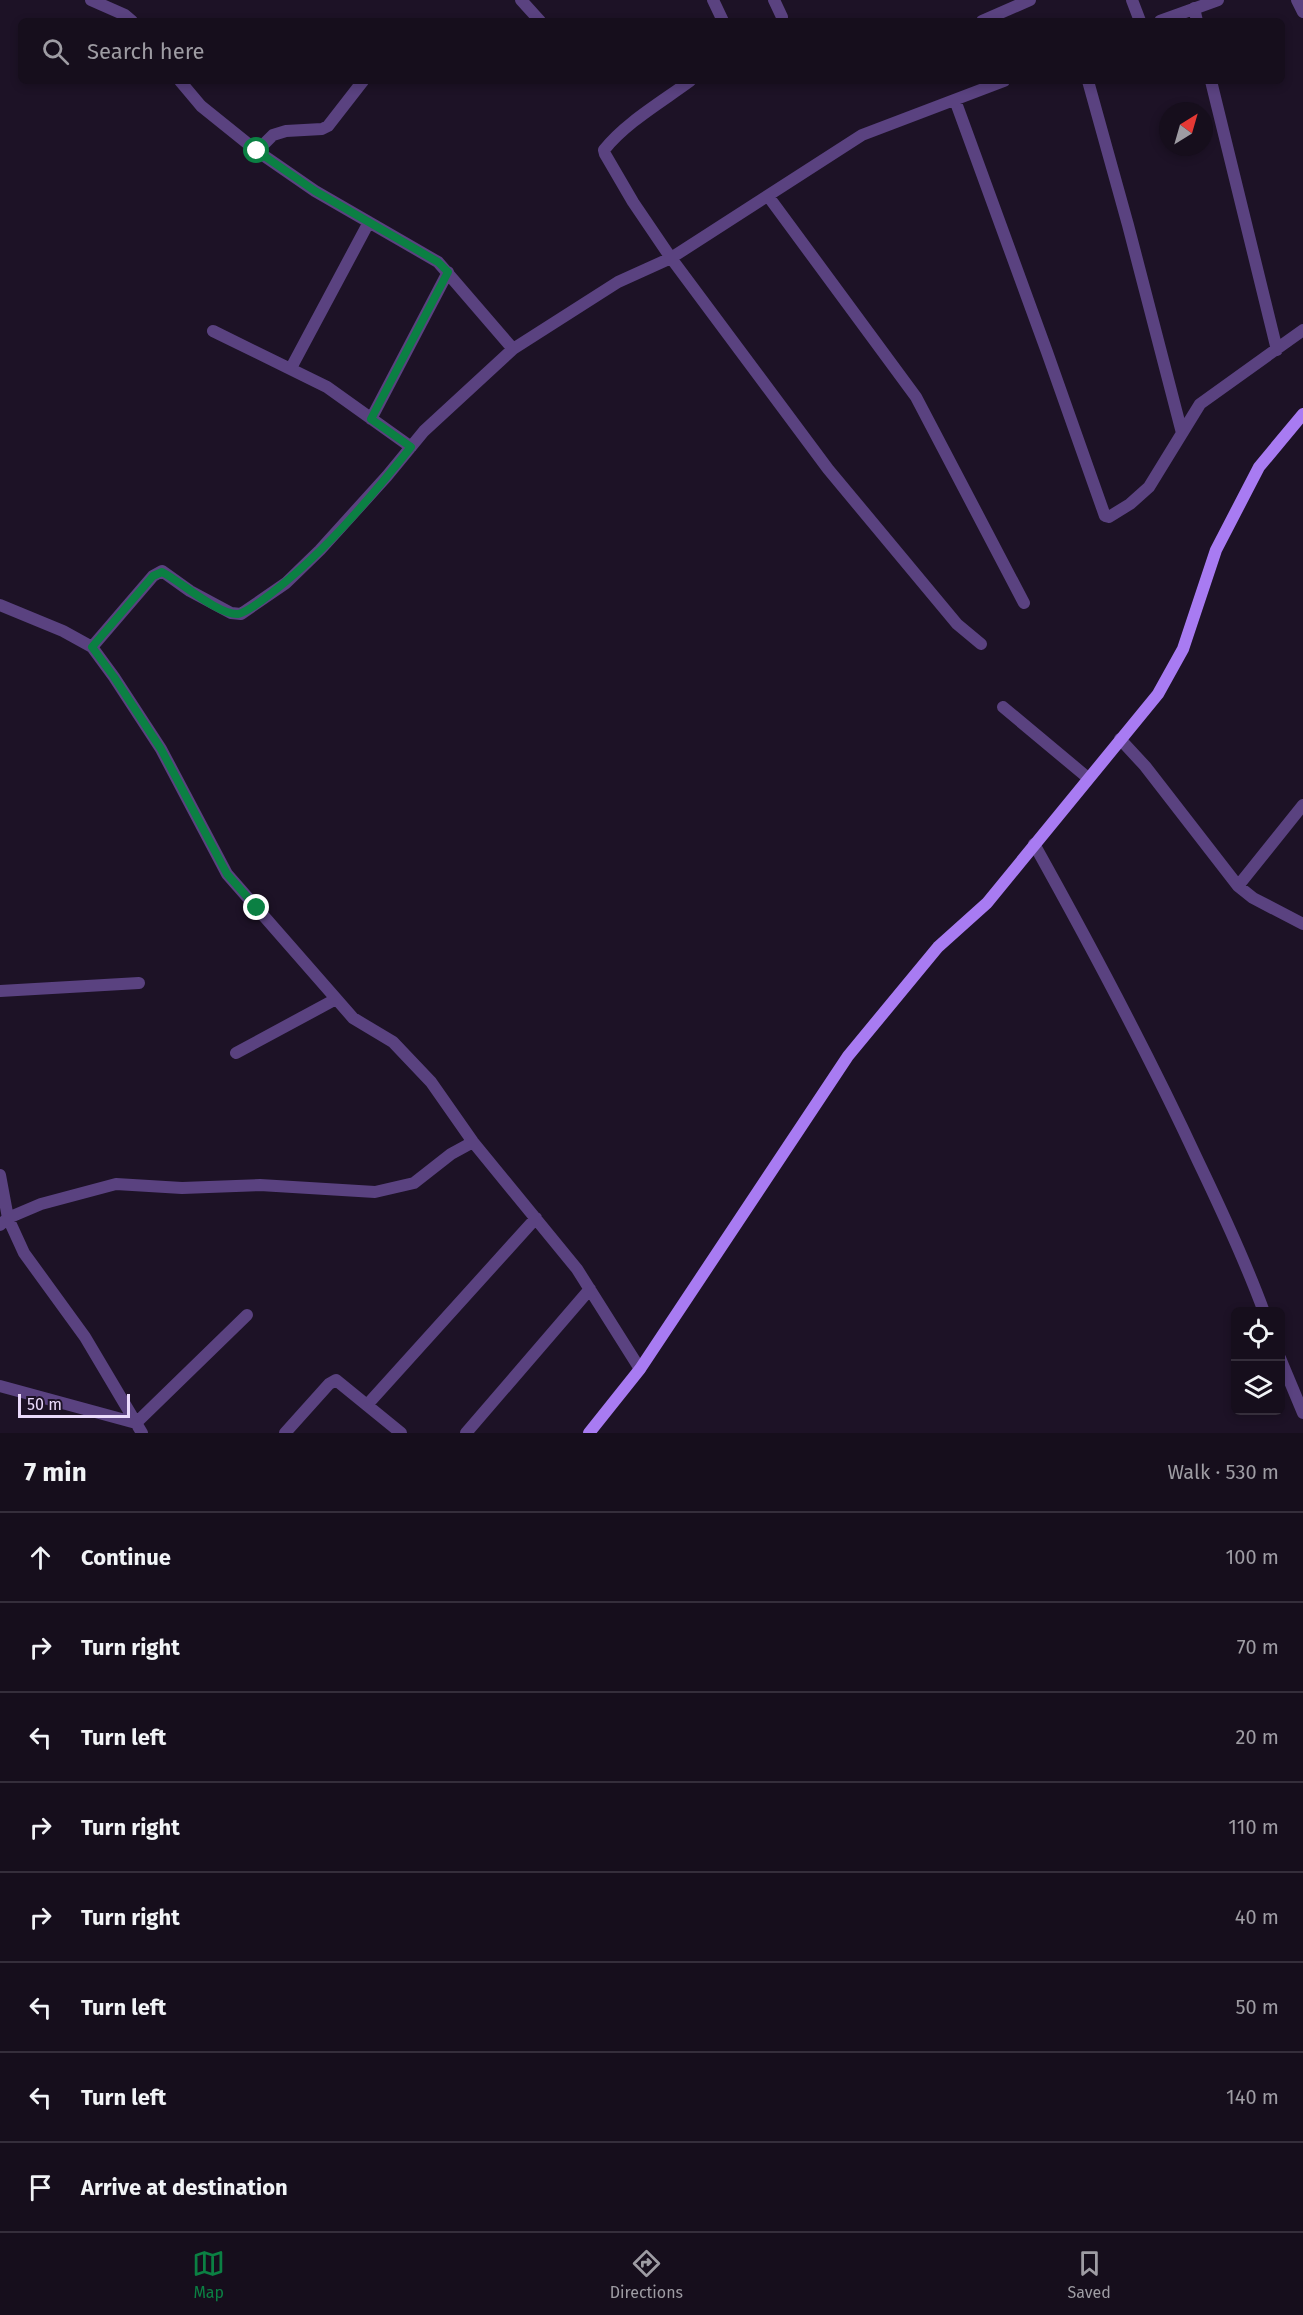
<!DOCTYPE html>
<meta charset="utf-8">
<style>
:root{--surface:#160e1c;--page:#1f1725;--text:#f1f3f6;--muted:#9e9ca3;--line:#352e3b;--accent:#0b8043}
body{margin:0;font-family:"Fira Sans",sans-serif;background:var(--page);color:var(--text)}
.controls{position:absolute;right:18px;bottom:18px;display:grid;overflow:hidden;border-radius:9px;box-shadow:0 3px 9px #0003}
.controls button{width:54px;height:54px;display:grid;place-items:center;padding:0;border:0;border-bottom:2px solid var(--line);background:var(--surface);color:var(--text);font:30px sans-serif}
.compass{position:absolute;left:1159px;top:102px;width:54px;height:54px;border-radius:50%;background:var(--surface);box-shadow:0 3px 9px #0003;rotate:37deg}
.scale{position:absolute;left:18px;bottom:15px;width:112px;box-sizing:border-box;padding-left:6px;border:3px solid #eadafb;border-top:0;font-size:16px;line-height:21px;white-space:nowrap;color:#eadafb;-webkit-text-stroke:4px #1d1226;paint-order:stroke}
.stop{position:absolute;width:18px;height:18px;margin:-14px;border:4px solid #0b8043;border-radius:50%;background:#fff}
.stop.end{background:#0b8043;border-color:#fff;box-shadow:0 2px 6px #0008}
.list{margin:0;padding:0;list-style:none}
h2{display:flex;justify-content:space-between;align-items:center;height:78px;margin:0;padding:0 24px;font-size:26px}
h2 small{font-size:20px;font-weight:400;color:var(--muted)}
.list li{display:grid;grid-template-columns:39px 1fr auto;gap:18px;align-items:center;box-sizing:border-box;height:90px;padding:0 24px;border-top:2px solid var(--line)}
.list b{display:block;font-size:22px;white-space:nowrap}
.list em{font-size:20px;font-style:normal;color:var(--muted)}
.icon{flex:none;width:33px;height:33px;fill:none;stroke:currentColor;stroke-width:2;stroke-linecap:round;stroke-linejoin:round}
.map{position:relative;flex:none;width:1303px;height:1433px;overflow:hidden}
.search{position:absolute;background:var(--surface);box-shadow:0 3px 9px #0003;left:18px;right:18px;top:18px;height:66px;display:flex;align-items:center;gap:15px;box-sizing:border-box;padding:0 21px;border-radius:9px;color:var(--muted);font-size:22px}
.sheet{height:798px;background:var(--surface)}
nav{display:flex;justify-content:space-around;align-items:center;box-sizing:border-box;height:84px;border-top:2px solid var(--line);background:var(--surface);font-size:16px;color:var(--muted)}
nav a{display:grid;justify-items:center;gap:3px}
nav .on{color:var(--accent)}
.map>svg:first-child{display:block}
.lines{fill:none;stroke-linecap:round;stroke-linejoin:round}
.street{stroke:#5a4280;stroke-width:12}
.secondary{stroke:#a87bf2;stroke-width:12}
.route{stroke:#0b8043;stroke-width:8}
</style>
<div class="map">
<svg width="1303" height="1433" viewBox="0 0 1303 1433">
<rect width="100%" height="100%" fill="#1d1226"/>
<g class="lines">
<path class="street" d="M91,0L125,15L132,21
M521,0L540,21
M713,0L723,21
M774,0L782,17
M1132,0L1140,21
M1297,0L1303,12
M1194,8L1197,21
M982,21L1030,0
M1160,21L1218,0
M180,81L201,106L257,151L315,191L438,262L513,349
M690,81C663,101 625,123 604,150L605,154L633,202L671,258L828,469L957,624L981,644
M1088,81L1128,225L1182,433
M1211,81L1277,350
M955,100L1047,352L1105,516L1109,517L1130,504L1149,487L1200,404L1303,330
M257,151L273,135L286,131L322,129L328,126L363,81
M768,196L916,397L1024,603
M213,331L327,387L411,447
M291,368L369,222
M371,419L448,272
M0,605L63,631L92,647L114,677L161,749L227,874L353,1018L393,1042L431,1082L473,1142L577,1269L640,1369
M92,647L153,576L162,571L190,591L231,613L241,614L286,583L320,550L387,476L424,431L513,349L618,282L671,258L862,135L1004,81
M1003,707L1088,778
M1120,739L1145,766L1238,886L1253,898L1303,924
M1034,844C1092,948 1148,1053 1198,1161C1222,1211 1245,1260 1264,1312
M1238,886L1303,805
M0,991L139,983
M236,1053L336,999
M0,1175L8,1218L24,1253L85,1337L142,1433
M0,1225L8,1218L41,1204L116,1184L182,1188L260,1185L375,1192L414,1183L451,1154L473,1142
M1280,1358L1303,1413
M0,1386L136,1423L247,1315
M367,1405L536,1218
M285,1433L329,1384L336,1380L401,1433
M466,1433L590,1289"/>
<path class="secondary" d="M589,1433L640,1369L848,1056L938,947L987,903L1158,694L1183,649L1216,550L1259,467L1303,414"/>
</g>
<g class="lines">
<path class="route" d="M257,908L227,874L161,749L114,677L92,647L153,576L162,572C180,581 218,615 238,614C245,613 255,605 261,601C319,559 367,502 411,447L371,419L448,272L438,262L315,191L257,151"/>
</g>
</svg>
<div class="controls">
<button><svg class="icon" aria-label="locate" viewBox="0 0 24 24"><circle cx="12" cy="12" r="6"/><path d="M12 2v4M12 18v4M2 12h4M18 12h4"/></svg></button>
<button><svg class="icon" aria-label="layers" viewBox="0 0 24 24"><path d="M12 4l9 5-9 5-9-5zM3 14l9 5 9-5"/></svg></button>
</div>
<svg class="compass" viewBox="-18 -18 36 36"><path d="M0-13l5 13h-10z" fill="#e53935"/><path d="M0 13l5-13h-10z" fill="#9e9ca3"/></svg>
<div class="scale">50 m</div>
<div class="stop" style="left:257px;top:151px"></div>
<div class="stop end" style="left:257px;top:908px"></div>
<div class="search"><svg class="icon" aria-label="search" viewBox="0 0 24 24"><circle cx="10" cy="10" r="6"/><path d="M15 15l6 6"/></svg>Search here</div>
</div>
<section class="sheet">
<h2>7 min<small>Walk · 530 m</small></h2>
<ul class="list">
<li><svg class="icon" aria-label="ahead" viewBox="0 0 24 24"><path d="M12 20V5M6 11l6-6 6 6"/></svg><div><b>Continue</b></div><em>100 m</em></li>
<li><svg class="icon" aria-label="right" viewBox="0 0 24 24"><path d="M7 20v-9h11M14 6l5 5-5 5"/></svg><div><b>Turn right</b></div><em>70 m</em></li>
<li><svg class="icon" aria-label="left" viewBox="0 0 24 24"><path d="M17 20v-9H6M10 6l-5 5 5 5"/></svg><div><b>Turn left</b></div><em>20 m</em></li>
<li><svg class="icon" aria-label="right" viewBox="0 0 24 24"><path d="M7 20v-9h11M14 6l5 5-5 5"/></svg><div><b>Turn right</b></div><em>110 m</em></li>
<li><svg class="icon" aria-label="right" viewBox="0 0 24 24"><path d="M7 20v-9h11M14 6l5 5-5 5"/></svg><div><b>Turn right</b></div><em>40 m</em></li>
<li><svg class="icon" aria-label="left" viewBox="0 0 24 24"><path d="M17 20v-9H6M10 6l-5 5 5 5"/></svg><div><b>Turn left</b></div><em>50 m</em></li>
<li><svg class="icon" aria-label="left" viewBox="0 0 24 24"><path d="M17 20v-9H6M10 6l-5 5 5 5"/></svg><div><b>Turn left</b></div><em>140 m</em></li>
<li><svg class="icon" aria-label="arrive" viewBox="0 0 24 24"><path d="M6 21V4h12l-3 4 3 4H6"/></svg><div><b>Arrive at destination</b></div></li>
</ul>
</section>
<nav>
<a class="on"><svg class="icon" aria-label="map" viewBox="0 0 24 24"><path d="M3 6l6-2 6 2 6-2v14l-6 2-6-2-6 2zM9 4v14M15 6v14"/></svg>Map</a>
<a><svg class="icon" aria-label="directions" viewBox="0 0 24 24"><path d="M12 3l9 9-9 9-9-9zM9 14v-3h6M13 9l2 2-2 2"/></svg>Directions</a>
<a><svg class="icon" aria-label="saved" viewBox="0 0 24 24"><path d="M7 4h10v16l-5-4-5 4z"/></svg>Saved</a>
</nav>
